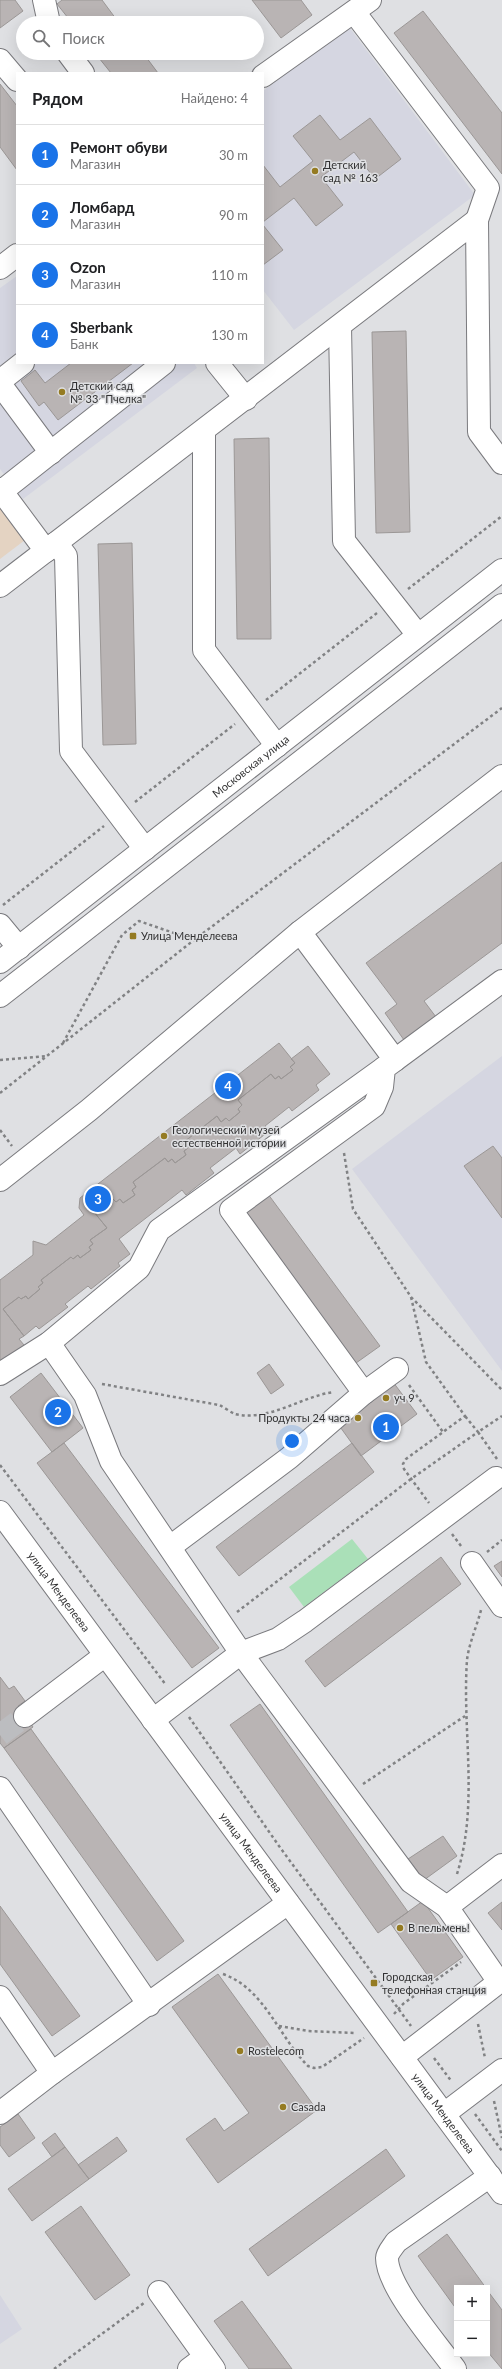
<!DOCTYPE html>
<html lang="ru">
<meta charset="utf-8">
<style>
:root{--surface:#fff;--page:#f2f2f2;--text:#202124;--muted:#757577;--line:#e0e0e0;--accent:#1a73e8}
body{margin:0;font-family:Lato,sans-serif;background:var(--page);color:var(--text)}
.controls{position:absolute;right:12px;bottom:12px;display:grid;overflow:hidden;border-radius:0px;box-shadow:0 4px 16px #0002}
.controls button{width:36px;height:36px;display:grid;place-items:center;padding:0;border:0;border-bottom:1px solid var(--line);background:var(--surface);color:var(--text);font:20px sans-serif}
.you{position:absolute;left:292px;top:1441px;width:14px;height:14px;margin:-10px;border:3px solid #fff;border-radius:50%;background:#1a73e8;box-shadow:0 0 0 6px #1a73e833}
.badge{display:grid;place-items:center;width:26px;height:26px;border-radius:50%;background:var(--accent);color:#fff;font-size:13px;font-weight:700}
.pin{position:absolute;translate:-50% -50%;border:2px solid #fff;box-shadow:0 1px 4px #0006}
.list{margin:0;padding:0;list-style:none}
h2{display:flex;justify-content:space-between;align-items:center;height:52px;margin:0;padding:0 16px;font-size:17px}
h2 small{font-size:13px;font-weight:400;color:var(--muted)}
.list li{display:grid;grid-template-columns:26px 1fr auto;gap:12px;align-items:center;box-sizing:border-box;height:60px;padding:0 16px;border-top:1px solid var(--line)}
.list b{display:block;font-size:15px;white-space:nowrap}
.list p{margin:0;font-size:13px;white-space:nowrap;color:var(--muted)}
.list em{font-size:13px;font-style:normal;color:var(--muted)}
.icon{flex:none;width:22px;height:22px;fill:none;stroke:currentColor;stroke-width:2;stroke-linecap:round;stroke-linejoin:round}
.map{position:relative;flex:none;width:502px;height:2369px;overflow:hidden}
.search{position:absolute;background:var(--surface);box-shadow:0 4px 16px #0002;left:16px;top:16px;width:248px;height:44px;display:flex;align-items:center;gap:10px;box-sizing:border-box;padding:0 14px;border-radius:22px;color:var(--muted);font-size:15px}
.panel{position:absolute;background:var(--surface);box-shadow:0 4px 16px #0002;left:16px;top:72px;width:248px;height:292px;border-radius:0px}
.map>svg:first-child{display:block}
.built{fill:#d5d6e1}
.medical{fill:#e4d3c2}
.green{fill:#aae0b8}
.building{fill:#b9b4b4;stroke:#9b9796}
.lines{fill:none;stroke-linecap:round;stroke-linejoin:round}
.minor-tunnel{stroke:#bcbdc0;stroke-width:22;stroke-dasharray:22 11;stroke-linecap:butt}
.minor-casing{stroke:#7a7a7e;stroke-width:24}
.major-casing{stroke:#7a7a7e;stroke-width:24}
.path{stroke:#818284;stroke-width:2.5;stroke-dasharray:3 3;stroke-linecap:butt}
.minor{stroke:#fff;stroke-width:22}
.major{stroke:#fff;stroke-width:22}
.poi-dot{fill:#957b22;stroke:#dfe0e3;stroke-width:1.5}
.labels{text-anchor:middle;stroke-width:3;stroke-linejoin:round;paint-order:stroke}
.poi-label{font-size:11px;fill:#323233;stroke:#dfe0e3;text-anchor:start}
.street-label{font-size:11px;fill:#323233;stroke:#dfe0e3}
</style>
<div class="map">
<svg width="502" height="2369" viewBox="0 0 502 2369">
<rect width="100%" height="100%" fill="#dfe0e3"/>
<path class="built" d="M349,27L475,195L294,330L263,290V91Z
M17,276V363H194L197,368L23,499L0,469V288Z
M502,1056V1371L352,1169Z
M0,2295L22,2329L0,2344Z"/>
<path class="medical" d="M0,507L25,540L0,559Z"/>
<path class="green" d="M352,1539L368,1559L304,1607L289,1587Z"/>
<path class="building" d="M0,0H15L23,11L0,28Z
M62,0H102L119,23H72L57,4Z
M252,0H301L312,15L281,38Z
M423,11L502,113V174L394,33Z
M95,53H143L158,73H111Z
M0,84L17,106V170L0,147Z
M320,115L340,140L370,118L401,159L375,179L354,152L321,177L343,205L316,226L294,198L263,222V165L280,187L313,161L293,136Z
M263,225L283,250L263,265Z
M406,331L410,532L376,533L372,332Z
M71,363H133L58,420L44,402L39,406L21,381L35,370L45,383Z
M269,438L271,639H237L234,439Z
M132,543L136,744L103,745L98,544Z
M502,862V943L424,1001L436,1017L404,1040L385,1013L397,1004L366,963Z
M279,1043L295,1063L290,1067L293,1070L281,1079L279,1076L275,1079L271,1074L238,1100L242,1105L238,1109L240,1112L229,1121L226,1118L221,1122L217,1116L184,1142L188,1148L184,1151L186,1155L175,1163L172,1159L168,1162L165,1158L133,1182L136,1187L132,1190L135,1195L123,1203L120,1199L116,1202L112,1198L94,1212L107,1228L90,1240L93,1244L89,1247L91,1250L80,1258L78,1255L73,1259L71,1257L41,1280L43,1283L38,1287L40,1289L28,1299L26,1296L21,1299L19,1297L3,1309L24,1336L19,1339L29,1351L0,1364V1280L33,1255V1241L46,1245L84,1215L79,1208L80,1198Z
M308,1046L330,1074L316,1085L319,1090L292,1111L289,1107L265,1126L269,1131L240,1154L236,1148L210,1168L214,1173L186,1195L182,1190L119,1239L130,1254L118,1263L120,1266L91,1289L88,1286L65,1304L68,1307L39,1329L36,1326L24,1336L3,1309L19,1297L21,1299L26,1296L28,1299L40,1289L38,1287L43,1283L41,1280L71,1257L73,1259L78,1255L80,1258L91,1250L89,1247L93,1244L90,1240L107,1228L94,1212L112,1198L116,1202L120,1199L123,1203L135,1195L132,1190L136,1187L133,1182L165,1158L168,1162L172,1159L175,1163L186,1155L184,1151L188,1148L184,1142L217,1116L221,1122L226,1118L229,1121L240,1112L238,1109L242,1105L238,1100L271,1074L275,1079L279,1076L281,1079L293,1070L290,1067L295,1063L291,1059Z
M493,1146L502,1158V1218L464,1166Z
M265,1190L380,1346L349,1368L235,1212Z
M269,1364L284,1385L271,1394L257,1373Z
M41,1373L83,1428L52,1452L10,1397Z
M393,1382L417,1414L361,1456L338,1424Z
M64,1443L219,1648L192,1668L37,1463Z
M352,1443L374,1472L239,1576L216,1547Z
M441,1557L461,1584L325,1687L305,1661Z
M502,1561V1577L494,1566Z
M0,1677L9,1689L14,1686L25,1701L18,1706L33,1727L4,1748L0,1743Z
M260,1704L408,1912L378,1933L230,1725Z
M31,1729L184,1941L157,1961L4,1748Z
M443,1836L457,1856L424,1880L408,1859Z
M423,1901L463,1957L431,1980L391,1924Z
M502,1902V1930L488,1913Z
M0,1906L80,2016L52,2036L0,1964Z
M218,1974L317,2110L218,2183L186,2139L215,2118L224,2131L249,2113L172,2007Z
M18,2114L35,2138L9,2157L0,2145V2127Z
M55,2133L65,2147L52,2157L42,2143Z
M117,2137L127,2151L89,2179L78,2165Z
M65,2147L89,2179L32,2221L8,2189Z
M386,2149L405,2176L268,2276L249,2249Z
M81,2206L130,2275L95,2300L45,2232Z
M447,2234L486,2288H457V2310L418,2256Z
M487,2290L502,2310V2369L487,2351Z
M242,2301L292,2369H249L214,2321Z"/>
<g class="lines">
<path class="minor-tunnel" d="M0,1735L25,1716"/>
<g class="minor-casing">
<g id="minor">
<path d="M44,0L49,23"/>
<path d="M354,12L488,188L477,220"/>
<path d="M68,53L83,73"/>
<path d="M0,60L17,80"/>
<path d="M263,76L370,0"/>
<path d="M0,268L17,255"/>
<path d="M340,326L344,541L418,635"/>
<path d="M217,363L246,399"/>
<path d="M0,381L23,363"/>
<path d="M0,384L51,453"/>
<path d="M204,432V650L277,746"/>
<path d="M0,489L46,551"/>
<path d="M2,491L164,363"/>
<path d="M56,543L66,556L71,751L145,849"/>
<path d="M0,586L477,220L479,432L502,463"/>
<path d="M0,925L19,948"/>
<path d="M300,932L395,1060L384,1068L382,1087L374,1106L231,1210L364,1393"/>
<path d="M395,1060L502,981"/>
<path d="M0,1180L89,1110L300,932L502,776"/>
<path d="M49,1343L85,1395L111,1461L241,1653L411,1882L447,1907L499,1982L402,2057"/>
<path d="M0,1374L49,1343L139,1268L159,1230L384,1068"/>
<path id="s1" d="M0,1512L502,2193"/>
<path d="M170,1547L289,1458L364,1393L397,1369"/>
<path d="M472,1563L502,1606"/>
<path d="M25,1716L104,1656"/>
<path d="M153,1720L241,1653L278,1639L305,1621L496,1478"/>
<path d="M0,1788L149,2005"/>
<path d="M447,1907L502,1865"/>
<path d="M0,1997L52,2073"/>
<path d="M0,2113L52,2073L288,1903"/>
<path d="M444,2114L502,2070"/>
<path d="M159,2292L214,2369"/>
<path d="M189,2369L205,2357"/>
<path d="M455,2369C437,2344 387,2287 387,2258C387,2253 393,2247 396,2242L490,2176"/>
</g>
</g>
<g class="major-casing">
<g id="major">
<path id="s2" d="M0,962L502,570"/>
<path d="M0,996L502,605"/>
</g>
</g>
<path class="path" d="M408,589L502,516
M266,700L377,613
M135,802L235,724
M3,905L104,826
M63,1043L122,935L139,921L194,940
M0,1060L47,1056
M0,1093L194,940L502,708
M0,1130L12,1146
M344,1153L353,1209L411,1297L502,1390
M411,1297L426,1362L465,1416L406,1459L403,1464L404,1469L429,1503
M102,1384L219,1405C224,1407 230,1412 235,1414C269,1422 302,1396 334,1392
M409,1385L443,1432
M497,1459L478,1432L502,1416
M0,1465L166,1685
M452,1534L461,1546
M487,1552L502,1540
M237,1612L411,1479L478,1432L465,1416
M189,1717L279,1846L411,2026
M363,1784L465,1716
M457,1874C479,1805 462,1731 467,1660C469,1643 477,1626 481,1610
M223,1974C265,1989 278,2036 308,2066L314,2068L322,2067L364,2038
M394,2014L403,2004L461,1962
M478,2024L485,2058
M279,2026L308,2031L355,2033
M434,2058L452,2082
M494,2101L502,2138
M475,2114L502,2151
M54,2369L144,2303"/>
<use href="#minor" class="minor"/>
<use href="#major" class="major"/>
</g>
<g class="poi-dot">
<circle cx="315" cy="171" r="4"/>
<circle cx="62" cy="392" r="4"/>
<rect x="129" y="932" width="8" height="8" rx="2"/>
<circle cx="164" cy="1136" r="4"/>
<circle cx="386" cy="1398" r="4"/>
<circle cx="358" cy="1418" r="4"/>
<circle cx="400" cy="1928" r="4"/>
<rect x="370" y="1979" width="8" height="8" rx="2"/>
<circle cx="240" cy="2051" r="4"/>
<circle cx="283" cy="2107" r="4"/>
</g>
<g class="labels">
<g class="poi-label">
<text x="323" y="169">Детский<tspan x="323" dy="13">сад № 163</tspan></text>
<text x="70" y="390">Детский сад<tspan x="70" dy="13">№ 33 "Пчелка"</tspan></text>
<text x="141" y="940">Улица Менделеева</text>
<text x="172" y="1134">Геологический музей<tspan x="172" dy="13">естественной истории</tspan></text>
<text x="394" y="1402">уч 9</text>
<text x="350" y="1422" text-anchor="end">Продукты 24 часа</text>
<text x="408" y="1932">В пельмень!</text>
<text x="382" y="1981">Городская<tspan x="382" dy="13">телефонная станция</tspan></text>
<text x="248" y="2055">Rostelecom</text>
<text x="291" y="2111">Casada</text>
</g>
<g class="street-label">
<text dy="4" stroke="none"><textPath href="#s2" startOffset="318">Московская улица</textPath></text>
<text dy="4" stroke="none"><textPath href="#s1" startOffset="99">улица Менделеева</textPath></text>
<text dy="4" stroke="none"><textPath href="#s1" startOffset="423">улица Менделеева</textPath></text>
<text dy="4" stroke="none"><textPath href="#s1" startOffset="747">улица Менделеева</textPath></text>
</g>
</g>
</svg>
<div class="controls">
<button>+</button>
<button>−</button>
</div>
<div class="you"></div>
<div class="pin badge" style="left:386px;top:1427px">1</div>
<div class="pin badge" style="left:58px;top:1412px">2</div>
<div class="pin badge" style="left:98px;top:1199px">3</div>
<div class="pin badge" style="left:228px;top:1086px">4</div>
<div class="search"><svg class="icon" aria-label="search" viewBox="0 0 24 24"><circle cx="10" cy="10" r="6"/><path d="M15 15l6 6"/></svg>Поиск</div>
<section class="panel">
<h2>Рядом<small>Найдено: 4</small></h2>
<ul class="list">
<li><span class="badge">1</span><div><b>Ремонт обуви</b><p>Магазин</p></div><em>30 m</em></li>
<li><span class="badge">2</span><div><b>Ломбард</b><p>Магазин</p></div><em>90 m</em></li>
<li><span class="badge">3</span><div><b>Ozon</b><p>Магазин</p></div><em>110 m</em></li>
<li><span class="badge">4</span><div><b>Sberbank</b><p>Банк</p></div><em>130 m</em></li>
</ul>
</section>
</div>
